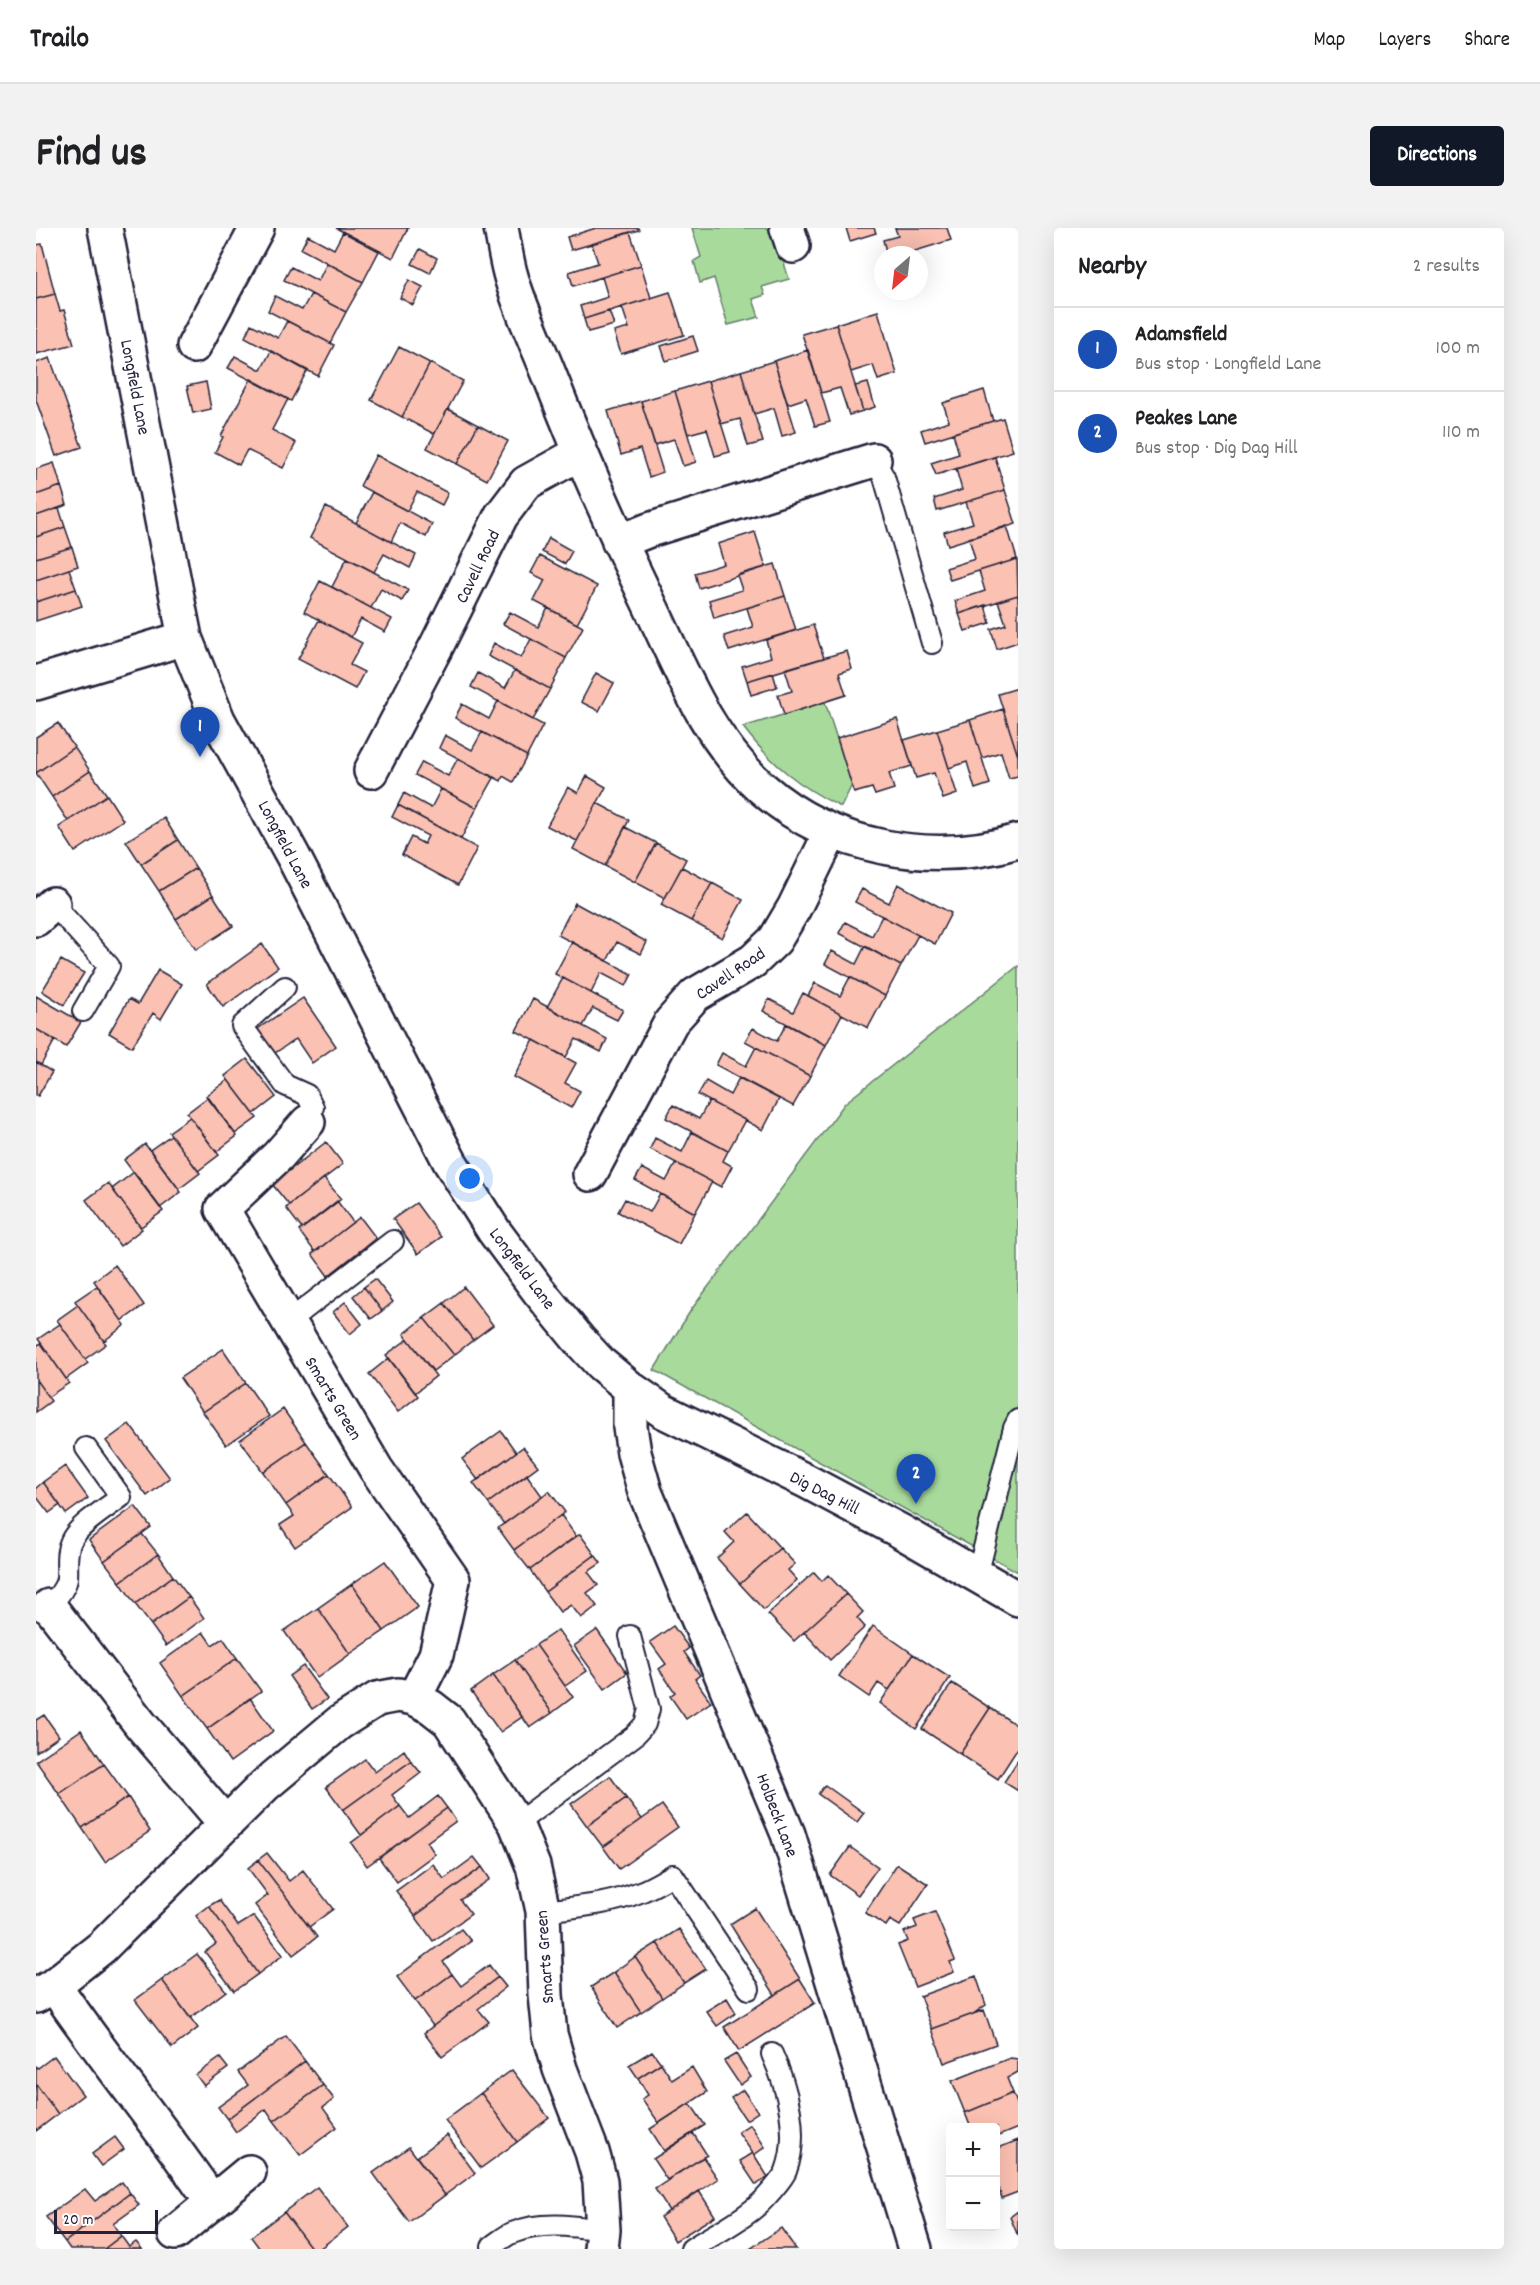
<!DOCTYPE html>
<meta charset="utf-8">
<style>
:root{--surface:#fff;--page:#f2f2f2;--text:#202124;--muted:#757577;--line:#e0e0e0;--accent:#111827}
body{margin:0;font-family:Dekko,sans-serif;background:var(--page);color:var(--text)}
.controls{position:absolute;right:18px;bottom:18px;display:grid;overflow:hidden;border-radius:6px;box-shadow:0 6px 24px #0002}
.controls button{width:54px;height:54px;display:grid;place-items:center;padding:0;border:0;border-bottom:2px solid var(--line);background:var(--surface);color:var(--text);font:30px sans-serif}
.compass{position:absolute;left:838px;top:18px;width:54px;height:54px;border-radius:50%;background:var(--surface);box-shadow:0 6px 24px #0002;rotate:208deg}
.scale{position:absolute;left:18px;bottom:15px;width:104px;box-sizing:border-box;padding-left:6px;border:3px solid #22223b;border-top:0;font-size:16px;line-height:21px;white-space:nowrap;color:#22223b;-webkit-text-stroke:4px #fff;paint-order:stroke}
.you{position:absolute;left:434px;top:951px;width:21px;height:21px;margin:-15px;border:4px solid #fff;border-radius:50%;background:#1a73e8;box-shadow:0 0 0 9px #1a73e833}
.badge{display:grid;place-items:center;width:39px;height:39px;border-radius:50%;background:var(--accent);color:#fff;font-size:20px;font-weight:700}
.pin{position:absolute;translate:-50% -50px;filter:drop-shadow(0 2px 3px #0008)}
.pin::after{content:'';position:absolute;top:32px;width:21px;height:18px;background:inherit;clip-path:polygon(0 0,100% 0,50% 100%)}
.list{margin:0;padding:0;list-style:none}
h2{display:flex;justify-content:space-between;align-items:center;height:78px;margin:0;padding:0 24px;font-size:26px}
h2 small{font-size:20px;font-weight:400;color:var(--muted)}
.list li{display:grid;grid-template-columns:39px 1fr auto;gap:18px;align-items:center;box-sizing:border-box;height:84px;padding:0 24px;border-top:2px solid var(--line)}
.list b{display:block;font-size:22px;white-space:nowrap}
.list p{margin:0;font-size:20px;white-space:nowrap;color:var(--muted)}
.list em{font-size:20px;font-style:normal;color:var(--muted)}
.map{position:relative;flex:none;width:982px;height:2021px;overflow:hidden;border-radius:6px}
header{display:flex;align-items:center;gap:36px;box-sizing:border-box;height:84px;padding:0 30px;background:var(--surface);border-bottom:2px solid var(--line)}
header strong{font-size:28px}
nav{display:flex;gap:33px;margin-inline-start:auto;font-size:21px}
.intro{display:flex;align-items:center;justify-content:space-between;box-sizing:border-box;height:144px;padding:0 36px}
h1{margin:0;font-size:42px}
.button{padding:15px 27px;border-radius:6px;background:var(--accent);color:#fff;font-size:21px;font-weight:700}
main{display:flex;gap:36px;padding:0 36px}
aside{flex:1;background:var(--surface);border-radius:6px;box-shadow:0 6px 24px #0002}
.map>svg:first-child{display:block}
.green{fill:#a8da9c;stroke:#657e6c;stroke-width:1.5}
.building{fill:#fbc1b2;stroke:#22223b;stroke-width:1.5}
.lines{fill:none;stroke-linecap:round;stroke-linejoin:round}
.lane-casing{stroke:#22223b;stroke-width:24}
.street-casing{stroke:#22223b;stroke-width:38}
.secondary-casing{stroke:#22223b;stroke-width:38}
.lane{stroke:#fff;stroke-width:20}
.street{stroke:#fff;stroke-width:33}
.secondary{stroke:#fff;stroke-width:33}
.labels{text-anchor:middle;stroke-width:4.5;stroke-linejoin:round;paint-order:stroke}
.street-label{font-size:18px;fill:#22223b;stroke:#fff}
</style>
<header>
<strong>Trailo</strong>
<nav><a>Map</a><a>Layers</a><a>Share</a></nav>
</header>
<div class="intro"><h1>Find us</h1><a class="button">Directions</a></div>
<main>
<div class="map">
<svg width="982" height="2021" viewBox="0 0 982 2021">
<rect width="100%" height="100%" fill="#fff"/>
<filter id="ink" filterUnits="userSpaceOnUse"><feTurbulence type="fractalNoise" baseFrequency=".0167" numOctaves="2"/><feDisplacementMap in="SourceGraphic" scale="12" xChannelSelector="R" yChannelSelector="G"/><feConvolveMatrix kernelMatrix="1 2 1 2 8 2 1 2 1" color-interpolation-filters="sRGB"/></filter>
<g filter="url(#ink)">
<path class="green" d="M656,0H737L753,51L726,59L729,67L717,71L723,89L692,97L678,50L664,55L658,33L665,29Z
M789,474L816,557L805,579C764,559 734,535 707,499Z
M982,738V1344L618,1142L655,1082L809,875Z"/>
<path class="building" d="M300,0H372L357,30Z
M560,0H602L603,2L535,22L531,9Z
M810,0H838L840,5L814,13Z
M859,0H911L915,12L866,27H851L847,12L862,8Z
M307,4L343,23L327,54L265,21L272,7L298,21Z
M594,4L605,37L537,58L533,44L562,35L556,16Z
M6,16L19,66L0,71V17Z
M384,21L401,30L394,45L376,36Z
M291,35L327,54L310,84L248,52L255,39L282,53Z
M605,37L615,70L548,91L544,78L572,69L566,49Z
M373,52L387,59L377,77L364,70Z
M634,64L648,107L585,126L578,104L593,100L586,79Z
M19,66L24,83L28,82L38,116L0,126V71Z
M275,66L310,84L294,115L232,83L239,68L266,82Z
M573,83L578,97L552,104L548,91Z
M842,83L861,146L842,152L837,137L815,144L800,96Z
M251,93L298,117L282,148L209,109L215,96L242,110Z
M800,96L827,183L813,187L804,160L785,165L766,106Z
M657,108L662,123L630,133L625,118Z
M363,119L394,135L366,189L335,172Z
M772,122L794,194L779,198L770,170L752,176L738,133Z
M235,123L271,143L255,173L192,140L199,128L225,142Z
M14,130L46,219L20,228L0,172V135Z
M738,133L760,204L746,208L738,180L718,186L705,143Z
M394,135L427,153L398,206L366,189Z
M705,143L727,214L712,218L704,191L685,196L672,153Z
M215,151L252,171L236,202L260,215L247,240L211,222L203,237L179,224L187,209L185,208Z
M672,153L694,224L679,228L671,201L652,206L639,163Z
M170,154L175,181L157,185L151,158Z
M832,155L839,179L827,183L819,158Z
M948,162L957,193L889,214L885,202L913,193L907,175Z
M639,163L660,234L647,238L638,211L619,217L605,173Z
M605,173L627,244L613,249L604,221L585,227L572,183Z
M412,181L442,197L421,236L391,220Z
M967,190L977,223L900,247L895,235L923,226L917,205Z
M442,197L472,213L451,252L421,236Z
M340,227L412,265L406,277L381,264L371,283L324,258Z
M959,229L969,262L901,283L898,271L926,262L920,241Z
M18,235L25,258L0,267V241Z
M25,258L31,277L0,288V267Z
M969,262L980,296L912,317L908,304L937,295L930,274Z
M336,264L396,296L390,309L364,295L355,314L320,295Z
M290,279L380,327L374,340L348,326L338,344L274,310Z
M23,280L29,299L0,309V288Z
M971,298L981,331L914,352L910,340L939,331L933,310Z
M29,299L36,319L0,330V309Z
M719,304L730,339L663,360L659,345L688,336L682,316Z
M513,310L536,323L529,336L506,324Z
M36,319L42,338L0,352V330Z
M504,328L561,358L541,396L498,373L509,352L495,345Z
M311,330L372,362L366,373L345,361L335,380L296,359Z
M981,331L982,367L923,386L919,373L949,363L943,343Z
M739,336L749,368L678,390L673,372L706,362L701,347Z
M33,341L40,361L0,374V352Z
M284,353L356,391L349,404L325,391L315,409L268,384Z
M40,361L46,378L0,393V374Z
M982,367V414L961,421L955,401L970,396L962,373Z
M749,368L760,402L693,423L688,408L717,399L711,380Z
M949,377L954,395L929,403L923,386Z
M512,380L547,399L530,430L467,396L474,384L502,399Z
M283,392L326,415L314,437L328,444L319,461L262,431Z
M777,397L788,430L711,453L706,438L735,429L730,412Z
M495,411L530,430L514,461L452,428L458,415L485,430Z
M811,423L816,441L803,445L810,467L748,487L742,467L756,463L749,441Z
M479,442L514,461L497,492L435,459L442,445L469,460Z
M560,445L578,455L563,483L545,474Z
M737,445L741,459L715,467L711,453Z
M982,460V528L962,466Z
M462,473L507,497L491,528L419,490L426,476L453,491Z
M967,481L982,528V548L973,550L965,524L946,530L934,492Z
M861,491L876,538L853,545L858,561L839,567L836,560L818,565L801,510Z
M934,492L954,556L939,561L931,534L913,540L901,502Z
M22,495L38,519L0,545V509Z
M901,502L921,566L907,571L898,545L880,550L868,512Z
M446,504L491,528L477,554L467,548L465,553L403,520L409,507L436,522Z
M38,519L54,543L16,569L0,545Z
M422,530L458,550L441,580L379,547L386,534L412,548Z
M54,543L71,567L32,593L16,569Z
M551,548L570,559L541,613L511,598L532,559L542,565Z
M405,561L441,580L425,611L362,577L368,565L395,580Z
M71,567L87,592L39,624L23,599Z
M561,575L593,592L569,638L537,621Z
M362,577L441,620L422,657L366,627L375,609L388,616L392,608L356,589Z
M128,590L142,612L105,636L90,613Z
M589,599L620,615L599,654L569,638Z
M142,612L160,640L123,663L105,636Z
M620,615L650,631L629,670L599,654Z
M646,639L676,655L655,693L625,677Z
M160,640L177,667L140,691L123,663Z
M676,655L707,672L686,710L655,693Z
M862,656L915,685L899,716L819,674L826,661L853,675Z
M177,667L197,698L160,722L140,691Z
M539,675L611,714L605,726L581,714L571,733L522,707Z
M846,688L882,707L865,738L803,705L809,694L836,708Z
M536,714L596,746L590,758L565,745L555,765L519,746Z
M226,716L242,739L187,779L171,756Z
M829,718L865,738L849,768L789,736L796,723L820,736Z
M25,732L48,745L28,777L6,763Z
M122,742L146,756L125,791L117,785L96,819L73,805L93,771L102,776Z
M814,749L849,768L832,800L772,768L779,755L804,768Z
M527,750L587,782L581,792L557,780L547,798L511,779Z
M767,765L806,786L790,817L727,783L733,771L757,784Z
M0,768L45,794L30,819L0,801Z
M267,770L300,818L276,835L260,811L236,827L220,802Z
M497,771L571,811L565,824L540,811L530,829L480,803Z
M750,796L790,817L774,848L709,813L717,800L741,813Z
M0,801L19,812L5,837L0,834Z
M498,812L540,835L529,855L544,863L535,880L478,849Z
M720,819L774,848L757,878L680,837L686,825L710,838Z
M211,831L240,869L218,886L189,848Z
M0,834L16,844L2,868L0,867Z
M703,850L743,871L727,902L662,867L670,853L694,867Z
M192,852L221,890L199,906L170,868Z
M172,869L201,908L180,924L151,885Z
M673,873L709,892L692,923L630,890L637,877L663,891Z
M154,889L183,927L162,943L133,904Z
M656,904L692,923L687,933L696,938L685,959L614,921L619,910L646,924Z
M135,907L164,945L143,961L114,922Z
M290,914L307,936L253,977L236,956Z
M109,916L145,964L124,980L88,932Z
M640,935L676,954L659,985L599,952L606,940L630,953Z
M98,944L127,983L105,999L76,961Z
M288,950L305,971L266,1001L250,980Z
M72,955L106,1001L84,1018L50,972Z
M624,966L659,985L643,1016L582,984L589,971L614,984Z
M301,973L317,994L279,1024L263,1003Z
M380,975L405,1009L382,1026L357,991Z
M324,989L340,1010L292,1048L276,1026Z
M79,1037L108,1077L86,1093L58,1053Z
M339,1051L357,1074L346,1083L328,1059Z
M61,1058L89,1097L68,1113L39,1073Z
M328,1059L346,1083L335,1091L317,1068Z
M428,1059L457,1097L437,1112L408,1075Z
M309,1074L326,1096L314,1106L297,1084Z
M408,1075L437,1112L418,1127L388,1090Z
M42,1077L70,1116L49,1131L21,1092Z
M388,1090L418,1127L397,1143L368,1106Z
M24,1096L52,1135L30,1151L2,1111Z
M372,1111L400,1148L379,1165L350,1127Z
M5,1115L33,1155L12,1169L0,1152V1118Z
M187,1121L210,1155L167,1184L144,1150Z
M353,1130L382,1168L362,1184L333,1146Z
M0,1152L15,1173L0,1184Z
M210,1155L233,1188L190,1217L167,1184Z
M247,1181L270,1214L227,1244L204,1212Z
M93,1196L134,1250L111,1268L70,1213Z
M465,1203L480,1224L442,1252L426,1231Z
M270,1214L293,1246L250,1277L227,1244Z
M487,1219L502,1238L452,1275L437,1255Z
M29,1238L52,1270L30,1286L7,1254Z
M293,1246L316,1279L259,1319L244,1297L258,1288L250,1277Z
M491,1247L506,1268L468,1296L452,1275Z
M7,1254L24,1277L13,1285L0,1268V1260Z
M513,1263L529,1284L478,1322L462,1300Z
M99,1278L115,1299L68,1333L53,1312Z
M711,1284L744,1320L704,1356L681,1330L698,1314L689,1304Z
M525,1287L540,1308L494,1342L478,1322Z
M106,1306L122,1326L84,1354L68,1333Z
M544,1306L559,1327L509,1364L494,1342Z
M744,1320L759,1336L752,1342L761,1352L728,1382L704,1356Z
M122,1326L137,1348L99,1376L84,1354Z
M559,1327L565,1335L552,1344L562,1357L551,1365L561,1378L545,1390L535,1377L524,1384L509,1364Z
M349,1333L382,1379L348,1403L316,1356Z
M778,1344L786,1353L792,1347L810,1366L758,1413L732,1386Z
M137,1348L153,1369L115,1397L99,1376Z
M316,1356L348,1403L314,1426L282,1380Z
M810,1366L827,1384L821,1390L829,1399L794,1432L768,1404Z
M153,1369L168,1390L130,1418L115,1397Z
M282,1380L314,1426L281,1450L248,1403Z
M637,1398L653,1420L648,1424L664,1447L659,1451L675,1474L650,1491L634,1468L639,1464L623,1441L630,1436L614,1414Z
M837,1398L877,1426L853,1462L842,1455L833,1469L803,1448Z
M522,1402L551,1443L529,1458L500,1417Z
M561,1402L591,1445L569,1461L538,1418Z
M167,1404L176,1417L187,1410L201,1430L147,1468L124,1435Z
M500,1417L537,1469L516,1485L479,1432Z
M877,1426L914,1450L880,1501L844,1475Z
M201,1430L225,1463L171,1501L147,1468Z
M479,1432L516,1485L494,1500L457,1447Z
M267,1438L291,1471L276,1481L253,1448Z
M457,1447L486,1489L464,1504L435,1463Z
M916,1455L954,1480L924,1526L886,1501Z
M214,1470L237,1503L194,1534L171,1501Z
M954,1480L982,1498V1520L962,1551L924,1526Z
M8,1487L23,1508L0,1524V1492Z
M45,1502L68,1536L23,1566L0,1533Z
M368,1522L375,1533L307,1582L290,1559L329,1531L339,1544Z
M982,1532V1563L968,1554Z
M375,1533L385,1545L356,1567L364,1578L325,1607L307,1582Z
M68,1536L92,1569L46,1600L23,1566Z
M574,1548L590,1570L551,1598L535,1576Z
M789,1557L828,1585L821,1594L782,1566Z
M402,1568L411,1580L331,1638L315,1615L364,1578L373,1590Z
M92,1569L114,1603L69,1634L46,1600Z
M590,1570L606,1591L567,1619L551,1598Z
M626,1577L642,1599L583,1641L567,1619Z
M411,1580L420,1593L391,1614L399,1626L361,1654L343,1630Z
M814,1619L842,1639L822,1667L794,1647Z
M231,1625L253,1653L267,1642L297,1681L273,1699L222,1632Z
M438,1629L446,1639L379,1688L360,1663L397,1636L408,1651Z
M222,1632L281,1709L257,1727L219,1677L232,1667L212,1640Z
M861,1636L892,1656L864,1698L854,1692L850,1698L829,1685Z
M446,1639L454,1651L424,1672L435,1686L397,1713L379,1688Z
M183,1672L202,1698L218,1688L247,1727L222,1746L173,1678Z
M173,1678L222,1746L198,1763L169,1724L180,1716L160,1688Z
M719,1680L764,1751L739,1767L694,1696Z
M899,1684L919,1732L914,1734L918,1744L879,1759L862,1717L872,1713L868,1704L881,1699L878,1692Z
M425,1701L435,1713L407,1734L416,1746L379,1773L361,1749Z
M643,1701L670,1741L648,1755L621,1715Z
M621,1715L648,1755L626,1770L599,1729Z
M161,1726L190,1763L154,1790L126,1752Z
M599,1729L626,1770L605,1784L578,1744Z
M453,1737L462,1749L397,1798L379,1773L416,1746L425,1758Z
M578,1744L605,1784L581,1800L555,1759Z
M940,1748L950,1777L937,1786L896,1801L884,1768Z
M462,1749L470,1759L442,1781L453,1794L406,1829L388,1805Z
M764,1751L779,1775L703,1823L688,1799Z
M126,1752L162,1800L136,1820L99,1772Z
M691,1770L700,1785L681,1798L670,1783Z
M948,1782L960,1816L908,1835L896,1801Z
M250,1808L269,1833L191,1891L182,1879L212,1857L202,1844Z
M616,1823L625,1835L602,1850L593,1837Z
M700,1826L715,1849L704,1857L688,1833Z
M18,1828L47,1867L22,1886L0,1856V1838L2,1840Z
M184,1830L192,1840L168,1858L160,1847Z
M974,1830L982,1831V1844L971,1850L977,1865L929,1885L916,1853Z
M269,1833L287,1857L238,1893L230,1881L200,1904L191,1891Z
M625,1835L636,1852L656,1839L671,1864L623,1895L606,1871L612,1867L602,1850Z
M476,1842L513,1890L481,1914L445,1865Z
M0,1856L22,1886L0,1903Z
M287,1857L298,1871L287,1880L301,1899L264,1927L238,1893Z
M707,1862L722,1884L710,1892L695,1870Z
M445,1865L481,1914L445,1940L409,1892Z
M977,1865L982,1878V1900L960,1909V1900H935L929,1885Z
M654,1875L669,1897L628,1923L614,1901Z
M714,1896L729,1919L718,1927L702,1904Z
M657,1905L671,1927L631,1952L617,1931Z
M411,1907L439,1945L409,1967L381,1929Z
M79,1909L88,1921L65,1938L56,1926Z
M982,1912V1964L966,1970L960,1954V1921Z
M373,1919L409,1967L373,1994L337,1945Z
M717,1925L732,1949L720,1957L704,1933Z
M667,1929L682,1951L633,1983L619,1961Z
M86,1954L94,1965L29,2014L10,1989L49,1961L59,1973Z
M281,1959L312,1999L283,2021H276L248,1984Z
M663,1963L679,1988L639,2013L624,1989Z
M94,1965L103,1977L77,1996L85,2008L68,2021H34L29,2014Z
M982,1983V2008L974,1989Z
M248,1984L276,2021H224L215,2009Z
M745,2000L760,2021H714Z
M85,2008L93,2019L100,2014L106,2021H68Z"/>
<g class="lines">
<g class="lane-casing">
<path id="lane" d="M838,232L848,249L896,415
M17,676L73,738L47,783
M249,759L206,798L249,857L271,867L277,879L272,894
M253,1093L357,1013
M941,1348L978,1200L982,1192
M6,1383C15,1378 30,1361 31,1350C32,1337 29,1325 35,1313C42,1297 71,1280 85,1269L50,1220
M480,1596L598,1508L609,1496L613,1481L594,1408
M507,1683C539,1679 573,1677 604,1664C615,1660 626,1653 637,1647L713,1761
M456,2018C462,2014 469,2008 476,2005C505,1993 538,1998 567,2002
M655,2021C676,2007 702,1995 721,1978C728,1972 747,1951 750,1943C764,1906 751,1859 736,1826"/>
</g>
<g class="street-casing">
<path id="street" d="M465,0C468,15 470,30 474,45C483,79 500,113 513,146C543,223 575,297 611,371C643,437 670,510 726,560C794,620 895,639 982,613
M751,0L757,18
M158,118L221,0
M583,314L613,302L838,232
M335,543L401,417L465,288L490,255L544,225
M0,691L17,676
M272,894L242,928L186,981L340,1241L417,1352L400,1427L378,1470
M554,946L635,794L659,767L717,733L739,712L758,680L795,604
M13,1378L105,1497L189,1595
M18,1757C68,1831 126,1900 176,1974
M0,1768L18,1757L66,1719L229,1557L303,1495L341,1471L362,1467L378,1470L395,1479L413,1493L480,1596L497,1638L507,1683L510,1767L514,1806L524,1841L556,1924L564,1953L567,2002L565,2021
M139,2005L213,1944"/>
</g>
<g class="secondary-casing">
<path id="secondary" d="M69,0L149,410L182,492L257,628L414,934L458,1003L502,1062L543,1112L565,1136L594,1160L627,1183L770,1253L866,1304L982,1371
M0,455L149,410
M594,1160V1199L598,1225L609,1264L752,1606L879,2021"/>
</g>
<use href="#lane" class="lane"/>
<use href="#street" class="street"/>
<use href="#secondary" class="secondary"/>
</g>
</g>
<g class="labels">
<g class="street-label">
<text transform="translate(100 159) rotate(79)" y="6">Longfield Lane</text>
<text transform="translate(441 338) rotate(-64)" y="6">Cavell Road</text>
<text transform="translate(250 616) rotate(62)" y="6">Longfield Lane</text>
<text transform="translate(694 745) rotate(-34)" y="6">Cavell Road</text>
<text transform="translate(487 1040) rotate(53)" y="6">Longfield Lane</text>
<text transform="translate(298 1170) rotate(59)" y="6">Smarts Green</text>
<text transform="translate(789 1264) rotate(27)" y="6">Dig Dag Hill</text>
<text transform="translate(742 1587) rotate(69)" y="6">Holbeck Lane</text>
<text transform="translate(508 1729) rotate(-94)" y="6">Smarts Green</text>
</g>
</g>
</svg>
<div class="controls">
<button>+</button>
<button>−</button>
</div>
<svg class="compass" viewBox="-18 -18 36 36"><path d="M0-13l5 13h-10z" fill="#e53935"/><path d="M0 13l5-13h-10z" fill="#757577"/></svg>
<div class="scale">20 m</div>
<div class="you"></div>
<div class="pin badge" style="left:164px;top:529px;background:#1a4fb4">1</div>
<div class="pin badge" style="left:880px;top:1276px;background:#1a4fb4">2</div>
</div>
<aside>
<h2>Nearby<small>2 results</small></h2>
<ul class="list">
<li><span class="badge" style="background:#1a4fb4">1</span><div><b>Adamsfield</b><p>Bus stop · Longfield Lane</p></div><em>100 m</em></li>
<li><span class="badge" style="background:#1a4fb4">2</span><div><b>Peakes Lane</b><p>Bus stop · Dig Dag Hill</p></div><em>110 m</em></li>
</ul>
</aside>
</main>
